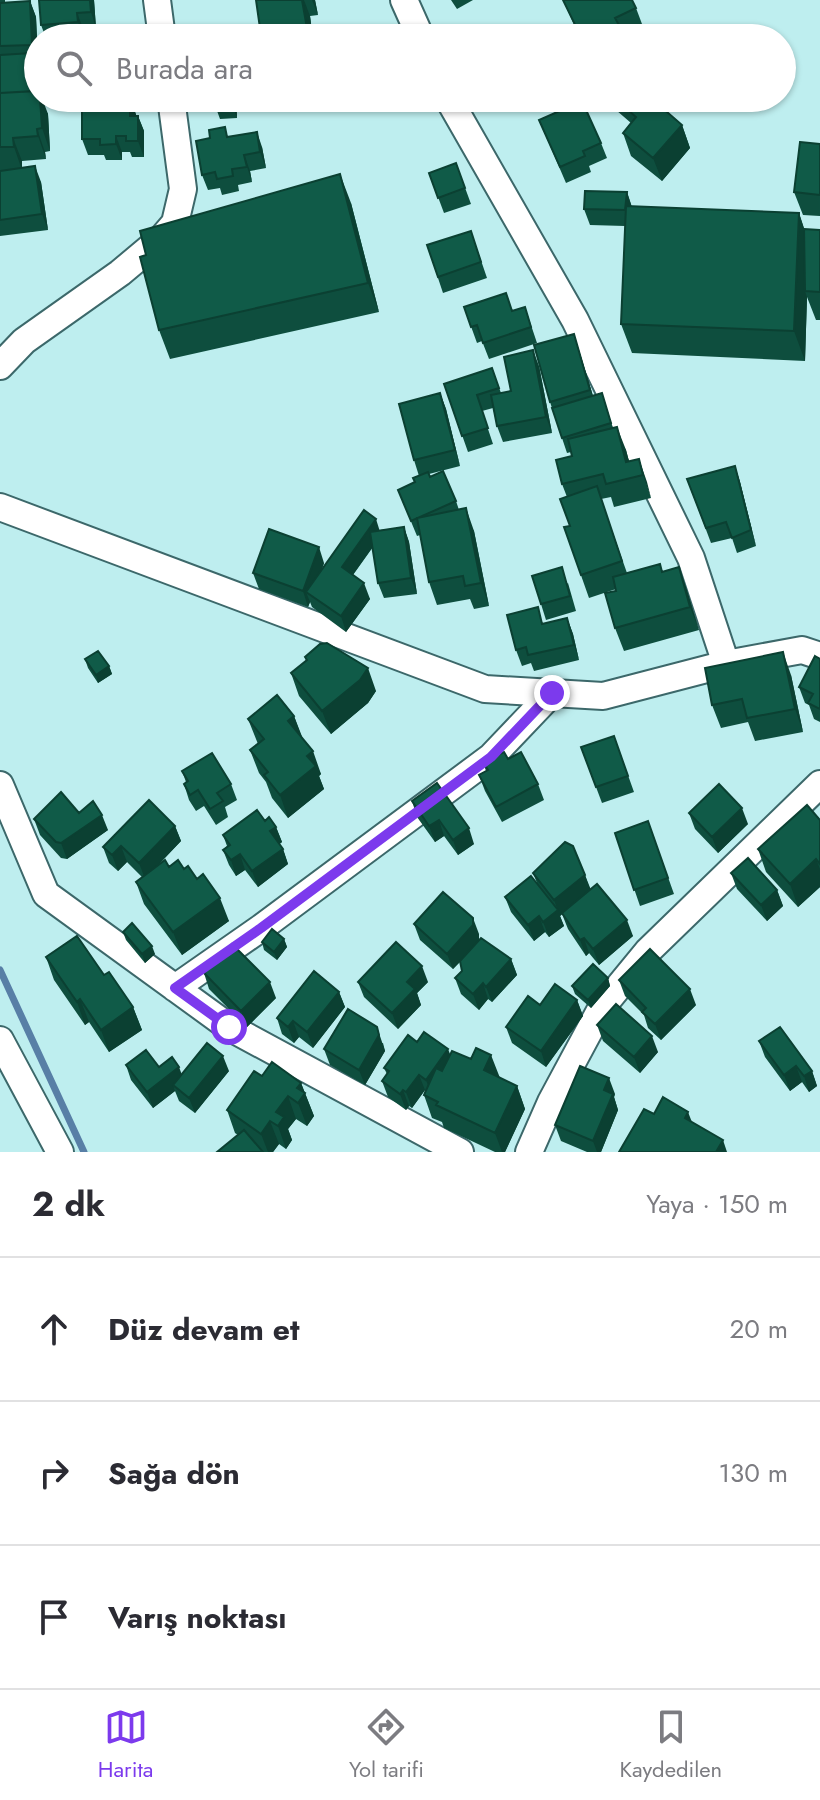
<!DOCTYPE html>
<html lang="tr">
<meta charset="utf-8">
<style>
:root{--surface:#fff;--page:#f2f2f3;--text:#2b2b33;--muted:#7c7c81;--line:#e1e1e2;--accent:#7c3aed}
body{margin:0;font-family:Jost,sans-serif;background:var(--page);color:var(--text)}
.stop{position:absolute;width:24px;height:24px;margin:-18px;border:6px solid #7c3aed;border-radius:50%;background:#fff}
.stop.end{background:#7c3aed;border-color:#fff;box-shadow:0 2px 8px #0008}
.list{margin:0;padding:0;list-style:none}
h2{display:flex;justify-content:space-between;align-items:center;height:104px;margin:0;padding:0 32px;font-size:34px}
h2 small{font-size:26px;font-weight:400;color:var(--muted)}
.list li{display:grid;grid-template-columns:52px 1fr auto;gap:24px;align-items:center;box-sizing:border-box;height:144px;padding:0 32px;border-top:2px solid var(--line)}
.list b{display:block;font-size:30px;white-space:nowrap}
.list em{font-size:26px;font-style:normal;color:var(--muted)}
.icon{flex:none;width:44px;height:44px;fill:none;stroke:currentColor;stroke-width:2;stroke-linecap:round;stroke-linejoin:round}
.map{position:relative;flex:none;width:820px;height:1152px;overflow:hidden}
.search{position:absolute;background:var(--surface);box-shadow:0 2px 6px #0004;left:24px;right:24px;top:24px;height:88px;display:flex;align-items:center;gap:20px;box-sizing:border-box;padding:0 28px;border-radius:44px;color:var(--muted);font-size:30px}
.sheet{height:536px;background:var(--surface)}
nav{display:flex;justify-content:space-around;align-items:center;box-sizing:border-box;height:112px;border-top:2px solid var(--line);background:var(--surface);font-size:22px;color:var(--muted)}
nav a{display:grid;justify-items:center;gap:4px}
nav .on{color:var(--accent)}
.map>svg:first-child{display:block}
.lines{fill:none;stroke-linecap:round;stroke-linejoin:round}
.stream{stroke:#587fa6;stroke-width:7}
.street-casing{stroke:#3c686a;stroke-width:30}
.street{stroke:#fff;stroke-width:26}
.wall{fill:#0e4e3e}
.shaded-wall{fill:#0b4032}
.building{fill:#105b48;stroke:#0b4032;stroke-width:2}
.route{stroke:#7c3aed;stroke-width:10}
</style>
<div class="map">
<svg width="820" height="1152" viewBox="0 0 820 1152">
<rect width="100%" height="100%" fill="#beeeef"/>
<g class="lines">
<path class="stream" d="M0,970L84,1152"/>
<g class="street-casing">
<path id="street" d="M157,0L162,38
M404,0L421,38
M448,98L575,320L691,558L726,664
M0,366L24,341L120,273L163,237L175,223L183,189L171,98
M0,507L485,689L603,696L726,664L802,650L820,656
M0,785L46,894L229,1027L460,1152
M175,988L261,928L491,757L552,693
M0,1040L60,1152
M529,1152L551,1102L602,1007L648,951L820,784"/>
</g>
<use href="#street" class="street"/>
</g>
<path class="wall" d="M0,0H5V3L30,1L36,17L38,60H35L38,69V98L48,114L50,151L45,152L46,159L22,161V168L41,182L48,230L0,236Z
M39,0H94L96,28H83L84,38H46L41,25Z
M256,0H315L318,15L310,16L313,38H262Z
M451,0H473L457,9Z
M563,0L636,8L642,24L622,33L624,38H580Z
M130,98L136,116H138L144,131V157H132L130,152H122V160H106L104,155H88L82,139Z
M187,98H236L237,118L220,119L216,108L192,109Z
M612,98H671L673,104L666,111L682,125L690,148L662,181L631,156L623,133L631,123L616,110Z
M539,120L601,143L607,158L589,166L591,172L566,183Z
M229,137L262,147L266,168L250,171L252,182L238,185L239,191L222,195L220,188L208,190L202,175Z
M820,144V216L803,215L794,192Z
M456,163L471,204L444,213L429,173Z
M627,192L632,207L799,213L804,229L820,230V320H816L807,297L805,361L632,353L621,324L625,226L590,225L584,209Z
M351,203L379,312L170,359L159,330Z
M471,231L487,278L443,293L427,245Z
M464,307L513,311L525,307L537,343L489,359L482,341L477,343Z
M579,350L593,396L602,393L613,428L626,450L629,461L639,459L651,498L614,507L611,497L601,499L627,573L662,572L679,567L699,630L624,651L615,628L616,589L589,598L564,527L570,526L567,497L562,484L572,456L571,452L567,453L550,402Z
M539,366L552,433L503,442L497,426L493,408L482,411L493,444L468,452L444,384L492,368L501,393L511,391Z
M440,393L446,409L460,466L429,474L430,477L456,501L459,510L474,531L489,606L474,609L470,599L437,605L429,582L420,535L417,536L398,490L414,483L419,476L414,460Z
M735,466L740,482L756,546L737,553L732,538L711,543L687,479Z
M404,527L409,542L417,594L384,598L378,583L373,547L353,575L370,599L346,632L312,607L310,602L308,607L259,589L253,573L324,563L322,569L380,530Z
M568,583L576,611L546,620L541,604Z
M567,618L573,634L579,660L534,671L531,663L522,666L516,650L544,624Z
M305,657L376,691L368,703L331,734L299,696L291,673L306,661Z
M85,659L109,666L112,674L98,683L88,668Z
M820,659V722L814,719L809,705L805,703L799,687Z
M791,675L803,732L755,741L748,722L721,728L712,705Z
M294,716L302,738L321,774L319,776L324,789L288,818L272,798L266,782L259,773L250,750L258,744L248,719Z
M614,736L634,792L602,803L581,747Z
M508,759L538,784L544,800L502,822L485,791L479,775L486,771L483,762Z
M182,771L231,784L237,800L225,807L228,817L216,825L204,806L196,811L189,800L184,784L186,782Z
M412,801L474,844L458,855L444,836L435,842L417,817Z
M79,813L108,830L67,859L61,858L40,835L34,819Z
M689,813L748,824L718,853L695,829Z
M820,820V887L798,907L766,872L758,849Z
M265,821L276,827L282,842L279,844L283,849L288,864L258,887L245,870L236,876L229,865L223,850L227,846L223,835Z
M648,821L674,894L640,906L615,833Z
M175,826L181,841L158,865L184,869L229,921L182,955L144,904L136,882L142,877L127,862L118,871L109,863L103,847Z
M533,873L585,875L590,890L633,936L599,965L589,953L586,956L568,929L562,914L560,916L564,926L549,937L545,932L534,941L511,912L505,897L537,883Z
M731,873L777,890L783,906L767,921L737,889Z
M414,924L479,934V940L511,959L517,975L492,1002L488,999L479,1010L461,994L455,978L462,971L460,962L453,969L420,940Z
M123,932L155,954L145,963L126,940Z
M284,939L287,947L277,960L264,950L262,942Z
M46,957L104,975L133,1007L142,1030L109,1052L89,1022L85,1025L54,980Z
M204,973L276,998L247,1027L209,989Z
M608,978L610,986L591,1008L575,994L572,986Z
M619,980L696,1005L661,1040L648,1028L644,1015L625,996Z
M358,982H428L417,993L421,1005L398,1029L364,997Z
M339,992L345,1007L313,1048L299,1037L294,1043L282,1034L277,1018Z
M577,1000L583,1016L546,1067L512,1043L506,1027L540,1005Z
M597,1025L658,1052L640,1073L603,1041Z
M759,1041L812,1071L817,1086L809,1092L802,1082L790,1091L765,1057Z
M417,1042L450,1055L517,1086L525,1109L505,1152H495L444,1128L442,1122L432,1118L424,1095L425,1090L412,1108L409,1106L406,1110L388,1097L382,1081L387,1074L384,1068Z
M383,1043L385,1051L365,1085L330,1065L324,1049Z
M126,1065L182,1074L229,1071L195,1113L179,1101L175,1091L153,1108L131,1080Z
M262,1076L301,1083L314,1116L307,1126L296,1119L288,1129L292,1140L286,1149L279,1144L273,1152H217L238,1135L235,1133L227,1110Z
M615,1094L614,1097L618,1110L601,1152H587L561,1141L555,1125Z"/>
<path class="shaded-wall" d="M90,0H94L96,28L91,12Z
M302,0H304L310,16L313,38H310L307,28Z
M312,0H315L318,15Z
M30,1L36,17L38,60L32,45Z
M77,13L83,28L84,38L78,22Z
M32,53L38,69V98L34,92Z
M40,98H42L48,114L50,151L42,128Z
M130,98L136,114V131L130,116Z
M230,98H236L237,118Z
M651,98H671L673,104L659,120Z
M138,116L144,131V157L138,141Z
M682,125L690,148L662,181L653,158Z
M37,129L45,152L46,159L38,136Z
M257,132L262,147L266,168L260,152Z
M116,136L122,152V160L116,144Z
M13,138L22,161V170L14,147Z
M244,155L250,171L252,182L247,167Z
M35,166L41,182L48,230L42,214Z
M340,174L351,203L379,312L368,283Z
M627,192L632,208L626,211Z
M799,213L809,243L805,291L807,297L805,361L794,331Z
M574,334L579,350L596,406L590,390Z
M533,350L539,366L552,433L546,417Z
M440,393L446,409L460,466L455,450Z
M617,427L626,450L633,477L626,462Z
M639,459L647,482L651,498L643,475Z
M735,466L740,482L756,546L751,530Z
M466,508L474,531L489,606L481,583Z
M376,519L381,535L347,583L342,567Z
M404,527L409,542L417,594L411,578Z
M319,547L324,563L312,596L306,592L310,602L308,607L303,591Z
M679,567L687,590L699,630L690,607Z
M364,583L370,599L346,632L341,616Z
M567,618L573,634L579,660L574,645Z
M783,652L791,675L803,732L795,709Z
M109,666L112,674L98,683L96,675Z
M368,668L376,691L368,703L331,734L322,711Z
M294,716L303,739L288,721Z
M313,751L321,774L319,776L324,789L288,818L280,795L307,756Z
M742,808L748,824L718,853L712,837Z
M102,815L108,830L67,859L61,843Z
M439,820L444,836L435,842L429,826Z
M175,826L181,841L145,879L139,863Z
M276,827L282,842L276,847L270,831Z
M469,828L474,844L458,855L453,840Z
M121,846L127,862L118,871L112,855Z
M283,849L288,864L258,887L252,871Z
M240,854L245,870L236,876L231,860Z
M816,859L820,869V887L798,907L790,884Z
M585,875L591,890L560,916L564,926L549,937L543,922L558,911L554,900Z
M777,890L783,906L767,921L761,905Z
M220,898L229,921L182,955L173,932Z
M539,916L545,932L534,941L528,925Z
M473,918L479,934V941L453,969L447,954Z
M627,920L633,936L599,965L593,949Z
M584,938L589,953L586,956L580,940Z
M284,939L287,947L277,960L274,952Z
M152,946L155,954L145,963L142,954Z
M511,959L517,975L492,1002L486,987Z
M422,966L428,982L417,993L421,1005L398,1029L392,1013L407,982Z
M608,978L610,986L591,1008L588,1000Z
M270,982L276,998L247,1027L241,1011Z
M483,983L488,999L479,1010L473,994Z
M690,989L696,1005L661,1040L655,1024Z
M339,992L345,1007L313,1048L307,1032Z
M80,999L89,1022L85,1025L77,1002Z
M577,1000L583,1016L546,1067L541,1051Z
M133,1007L142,1030L109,1052L101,1030Z
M293,1021L299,1037L294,1043L288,1027Z
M377,1027L385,1051L365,1085L359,1070Z
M652,1036L658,1052L640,1073L634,1057Z
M448,1049L454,1064L432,1096L426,1080Z
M491,1055L500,1078L484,1070Z
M223,1056L229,1071L195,1113L189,1098Z
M796,1066L802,1082L790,1091L784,1075Z
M179,1067L185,1083L173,1085L175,1091L153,1108L147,1092Z
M812,1071L817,1086L809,1092L804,1076Z
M419,1075L425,1090L412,1108L406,1092Z
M609,1078L615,1094L614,1097L618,1110L601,1152H597L593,1141L604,1090Z
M301,1083L314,1116L307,1126L298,1103L297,1088Z
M517,1086L525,1109L505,1152H502L495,1133Z
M403,1090L409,1106L406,1110L400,1094Z
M288,1096L296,1119L288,1129L292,1140L286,1149L278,1126L276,1112Z
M688,1112L697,1135L685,1118Z
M270,1121L279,1144L273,1152H268L261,1134Z
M723,1140L727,1152H716Z"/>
<path class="building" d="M39,0H90L91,12L77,13L78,22L41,25Z
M256,0H302L307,28L261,35Z
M563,0H632L636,8L615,18L619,25L599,35L597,30L581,37Z
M30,1L32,45L0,46V3Z
M232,28L233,38H180V31Z
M683,33L688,38H678Z
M32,53L34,91L0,93V55Z
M38,91V98H40L42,128L37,129L38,136L13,138L14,147H0V93Z
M89,98H130V116H138V141H126V136H116V144L100,145V139H82V99Z
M621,98H651L682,125L653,158L623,133L636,117L627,109L630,106Z
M582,101L601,143L583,151L585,156L560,167L539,120Z
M225,127L227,137L257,132L260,152L244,155L247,167L232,169L233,176L217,179L215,172L202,175L196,141L210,138L209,130Z
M800,142L820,144V195L794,192Z
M456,163L465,188L438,198L429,173Z
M35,166L42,214L0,220V171Z
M340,174L368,283L159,330L140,257L146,255L140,231Z
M585,191L627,192L625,210L584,209Z
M626,206L799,213L794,331L621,324Z
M804,229L820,230V292L805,291Z
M471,231L481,262L438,277L427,245Z
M506,293L512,311L525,307L531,327L483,343L477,325L471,327L464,307Z
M574,334L590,390L550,402L534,345Z
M533,350L546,417L497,426L491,395L511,391L504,357Z
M492,368L499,388L477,395L488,428L462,436L444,384Z
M440,393L455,450L414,460L399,404Z
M602,393L611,423L562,438L552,408Z
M617,427L626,462L639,459L643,475L606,484L603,474L562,484L556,460L572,456L568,439Z
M735,466L751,530L732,538L726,522L706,528L687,479Z
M443,471L456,501L411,521L398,490L415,482L413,478L428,472L430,477Z
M597,486L622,561L581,575L564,527L570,526L560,499Z
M466,508L481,583L465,586L463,576L429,582L417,518Z
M364,510L376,519L342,567L364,583L341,616L306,592Z
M404,527L411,578L378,583L370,532Z
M269,529L319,547L303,591L253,573Z
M660,564L662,572L679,567L690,607L615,628L605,593L616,591L613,577Z
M562,567L570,596L541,604L532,576Z
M538,607L542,624L567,618L574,645L528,655L526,647L516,650L507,615Z
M327,643L368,668L360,680L322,711L291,673L307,660L305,657L320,644Z
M98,651L109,666L96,675L85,659Z
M783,652L795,709L747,718L742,699L712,705L705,668Z
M815,656L820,659V709L808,703L813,694L799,687Z
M277,695L294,716L288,721L313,751L307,756L316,766L280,795L264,775L268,772L250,750L264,739L248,719Z
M614,736L628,776L596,787L581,747Z
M504,752L508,759L521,752L538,784L496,807L479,775L488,770L483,762Z
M212,753L231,784L217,793L223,801L210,809L198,790L190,795L184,784L188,781L182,771Z
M437,783L469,828L453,840L439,820L429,826L412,801Z
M719,784L742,808L712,837L689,813Z
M61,792L79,813L93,801L102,815L61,843L56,842L34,819Z
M149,800L175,826L139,863L121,846L112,855L103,847Z
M807,805L820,820V864L816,859L790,884L758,849Z
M257,810L265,821L269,817L276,827L270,831L283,849L252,871L240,854L231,860L223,850L230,845L223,835Z
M648,821L668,878L634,890L615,833Z
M565,842L573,846L585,875L554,900L533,873Z
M748,858L777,890L761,905L731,873Z
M165,860L169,867L178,860L184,869L188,866L197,879L203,874L220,898L173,932L136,882Z
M531,876L558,910L543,922L539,916L528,925L505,897Z
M597,884L627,920L593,949L584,938L580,940L562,913Z
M443,892L473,918V925L447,954L414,924Z
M132,923L152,946L142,954L123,932Z
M272,929L284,939L274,952L262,942Z
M77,936L104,975L109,972L133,1007L101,1030L80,999L77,1002L46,957Z
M481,938L511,959L486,987L483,983L473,994L455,978L462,971L460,961Z
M396,942L422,966L407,982L415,989L392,1013L358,982Z
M232,944L270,982L241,1011L204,973Z
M650,949L690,989L655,1024L642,1012L646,1008L619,980Z
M593,964L608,978L588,1000L572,986Z
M314,971L339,992L307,1032L293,1021L288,1027L277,1018Z
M555,984L577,1000L541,1051L506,1027L528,996L540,1005Z
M616,1004L652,1036L634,1057L597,1025Z
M348,1009L377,1027L379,1035L359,1070L324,1049Z
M780,1027L812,1071L804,1076L796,1066L784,1075L759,1041Z
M424,1032L448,1049L426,1080L419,1075L406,1092L403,1090L400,1094L382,1081L389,1071L384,1068L408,1035L417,1042Z
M207,1043L223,1056L189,1098L173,1085Z
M476,1048L491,1055L484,1070L517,1086L495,1133L436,1105L438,1102L424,1095L436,1068L442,1071L452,1051L471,1059Z
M146,1050L159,1067L172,1057L179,1067L147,1092L126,1065Z
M272,1062L301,1083L297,1088L305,1093L298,1103L288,1096L276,1112L284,1117L278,1126L270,1121L261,1134L227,1110L254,1071L262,1076Z
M580,1066L609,1078L604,1090L613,1094L593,1141L555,1125Z
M663,1097L688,1112L685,1118L723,1140L716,1152H619L644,1109L654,1114Z
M244,1130L263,1152H217Z"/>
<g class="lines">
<path class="route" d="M229,1027L175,988L261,928L491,757L552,693"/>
</g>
</svg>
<div class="stop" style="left:229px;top:1027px"></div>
<div class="stop end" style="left:552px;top:693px"></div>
<div class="search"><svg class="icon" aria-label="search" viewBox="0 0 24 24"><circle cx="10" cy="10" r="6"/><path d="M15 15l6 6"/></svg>Burada ara</div>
</div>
<section class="sheet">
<h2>2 dk<small>Yaya · 150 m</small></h2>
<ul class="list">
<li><svg class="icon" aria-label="ahead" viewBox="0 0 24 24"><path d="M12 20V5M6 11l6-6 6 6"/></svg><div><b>Düz devam et</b></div><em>20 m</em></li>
<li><svg class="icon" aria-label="right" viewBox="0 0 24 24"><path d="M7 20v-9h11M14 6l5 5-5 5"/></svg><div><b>Sağa dön</b></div><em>130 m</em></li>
<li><svg class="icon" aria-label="arrive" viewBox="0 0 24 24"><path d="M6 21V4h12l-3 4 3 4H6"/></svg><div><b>Varış noktası</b></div></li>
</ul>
</section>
<nav>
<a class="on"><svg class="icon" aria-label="map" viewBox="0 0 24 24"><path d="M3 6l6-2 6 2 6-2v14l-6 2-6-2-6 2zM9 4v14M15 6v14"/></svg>Harita</a>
<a><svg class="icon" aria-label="directions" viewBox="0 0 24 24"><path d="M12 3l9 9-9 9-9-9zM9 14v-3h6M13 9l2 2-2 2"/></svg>Yol tarifi</a>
<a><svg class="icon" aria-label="saved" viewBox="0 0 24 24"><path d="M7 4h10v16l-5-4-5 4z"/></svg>Kaydedilen</a>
</nav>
